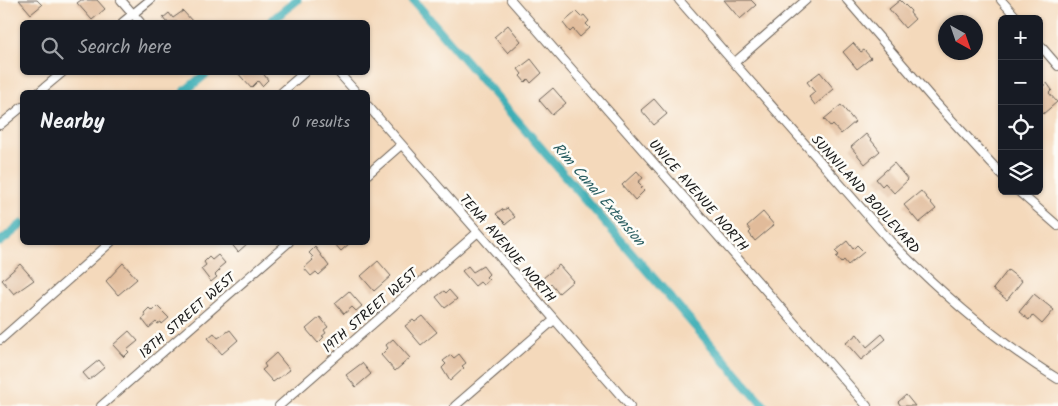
<!DOCTYPE html>
<meta charset="utf-8">
<style>
:root{--surface:#171b24;--page:#242831;--text:#f1f3f6;--muted:#9ea1a6;--line:#363941}
body{margin:0;font-family:Kalam,sans-serif;background:var(--page);color:var(--text)}
.controls{position:absolute;right:15px;top:15px;display:grid;overflow:hidden;border-radius:8px;box-shadow:0 1px 4px #0004}
.controls button{width:45px;height:45px;display:grid;place-items:center;padding:0;border:0;border-bottom:1px solid var(--line);background:var(--surface);color:var(--text);font:25px sans-serif}
.compass{position:absolute;left:938px;top:15px;width:45px;height:45px;border-radius:50%;background:var(--surface);box-shadow:0 1px 4px #0004;rotate:140deg}
.list{margin:0;padding:0;list-style:none}
h2{display:flex;justify-content:space-between;align-items:center;height:65px;margin:0;padding:0 20px;font-size:21px}
h2 small{font-size:16px;font-weight:400;color:var(--muted)}
.icon{flex:none;width:28px;height:28px;fill:none;stroke:currentColor;stroke-width:2;stroke-linecap:round;stroke-linejoin:round}
.map{position:relative;flex:none;width:1058px;height:406px;overflow:hidden}
.search{position:absolute;background:var(--surface);box-shadow:0 1px 4px #0004;left:20px;top:20px;width:350px;height:55px;display:flex;align-items:center;gap:12px;box-sizing:border-box;padding:0 18px;border-radius:8px;color:var(--muted);font-size:19px}
.panel{position:absolute;background:var(--surface);box-shadow:0 1px 4px #0004;left:20px;top:90px;width:350px;height:155px;border-radius:8px}
.map>svg:first-child{display:block}
.lines{fill:none;stroke-linecap:round;stroke-linejoin:round}
.canal{stroke:#3caeb5;stroke-width:9}
.building{fill:#e1bb9a}
.minor-casing{stroke:#685e54;stroke-width:10}
.minor{stroke:#fff;stroke-width:8}
.labels{text-anchor:middle;stroke-width:5;stroke-linejoin:round;paint-order:stroke}
.street-label{font-size:14px;fill:#1c1c1c;stroke:#fdfcf7}
.water-label{font-size:15px;font-style:italic;fill:#2a5e61;stroke:#fdfcf7}
</style>
<div class="map">
<svg width="1058" height="406" viewBox="0 0 1058 406">
<rect width="100%" height="100%" fill="#fdfcf7"/>
<filter id="ink" filterUnits="userSpaceOnUse"><feTurbulence type="fractalNoise" baseFrequency=".02" numOctaves="2"/><feDisplacementMap in="SourceGraphic" scale="10" xChannelSelector="R" yChannelSelector="G"/><feConvolveMatrix kernelMatrix="1 2 1 2 8 2 1 2 1" color-interpolation-filters="sRGB"/></filter>
<filter id="wash" filterUnits="userSpaceOnUse"><feTurbulence type="fractalNoise" baseFrequency=".0096" numOctaves="4" result="noise"/><feDisplacementMap in="SourceGraphic" scale="20" xChannelSelector="R" yChannelSelector="G"/><feGaussianBlur stdDeviation="1.12" result="paint"/><feColorMatrix in="noise" values="0 0 0 0 0 0 0 0 0 0 0 0 0 0 0 0 0 1.4 0 .05"/><feComposite in="paint" operator="in"/></filter>
<g filter="url(#wash)">
<rect width="100%" height="100%" fill="#f4d9bb"/>
<g class="lines">
<path class="canal" d="M413,0L764,406
M270,22L297,0
M184,92L208,72
M0,242L22,224"/>
</g>
<g id="blocks">
<path class="building" d="M19,0H37L42,5L31,14Z
M81,0H97L105,9L92,20L77,3Z
M724,0H751L756,5L740,19Z
M900,0L911,11L910,13L915,19L905,28L889,9Z
M183,11L193,22H166L163,18L169,13L173,18Z
M576,12L581,17L584,15L589,21L586,24L590,28L580,37L573,29L570,32L563,23Z
M508,25L521,41L508,53L494,37Z
M853,43L861,52L864,50L871,58L857,69L843,52Z
M531,59L542,73L531,83L528,79L525,82L520,76L522,74L518,69Z
M237,72H262L268,80L262,86L258,81L251,88Z
M820,72L834,89L815,105L809,97L815,92L807,82Z
M1047,83L1052,90L1049,93L1057,102L1043,114L1039,110V89Z
M553,88L566,103L552,115L539,100Z
M654,99L667,114L654,125L641,110Z
M841,105L855,122L841,134L833,125L831,127L824,119Z
M866,134L880,151L865,164L851,147Z
M894,163L908,180L894,193L885,183L882,186L876,179Z
M637,171L643,178L638,182L643,187L641,188L644,191L635,200L622,185Z
M921,191L936,209L919,223L904,205Z
M507,208L515,217L506,224L496,214L502,209L503,211Z
M763,212L774,225L755,241L749,233L751,231L747,226Z
M847,241L853,249L857,245L864,252L848,265L844,260L841,263L836,257L839,255L835,251Z
M230,242H249L238,252Z
M333,242H351L341,251Z
M315,247L329,266L319,275L316,272L311,276L304,268L313,260L311,258L313,257L309,253Z
M218,255L225,263L219,268L220,270L215,275L217,277L211,282L201,269L206,265L204,262L209,257L212,260Z
M378,261L391,276L374,291L361,276Z
M123,263L137,279L118,295L106,281Z
M20,264L34,280L14,294L2,280Z
M559,265L573,281L559,293L551,283L549,285L543,278Z
M468,266L473,272L483,266L489,274L486,277L489,280L483,285L480,282L475,286L462,271Z
M1008,270L1022,281L1007,300L993,289Z
M449,290L457,299L445,308L436,297L444,291L446,293Z
M349,291L362,306L356,311L352,307L344,314L335,303Z
M1034,294L1054,310L1042,324L1032,315L1029,320L1019,312Z
M157,306L169,318L162,324L161,322L158,324L156,322L149,328L142,319L146,316L144,313L149,308L152,311Z
M423,316L437,332L421,345L405,326L413,320L415,322Z
M320,317L328,327L324,330L326,333L322,336L324,337L318,343L306,329Z
M230,330L238,340L222,354L208,338L214,333L218,338Z
M129,331L138,341L127,350L129,352L124,357L113,345Z
M857,334L867,347L882,334L886,339L861,360L846,343Z
M393,339L410,358L395,371L381,355L388,348L386,345Z
M276,353L290,370L273,382L262,370L266,367L264,364Z
M459,354L466,363L462,366L464,368L450,381L442,368L446,364L443,361L451,355L454,358Z
M99,360L105,367L89,380L83,373Z
M362,363L371,374L356,387L346,375Z
M906,395L915,406H901L898,402Z"/>
</g>
</g>
<g filter="url(#ink)">
<use href="#blocks" fill-opacity="0" stroke="#685e54" stroke-width="1"/>
<g class="lines">
<g class="minor-casing">
<path id="minor" d="M121,0L140,22
M511,0L867,406
M679,0L890,241C941,293 995,341 1058,379
M847,0L936,103L1002,175
M1001,0L1018,19
M123,22L150,0
M1039,44L1058,66
M734,63L806,0
M338,72L356,92
M39,92L63,72
M282,92L305,72
M368,106L630,406
M0,125L22,107
M368,174L401,145
M1018,191L1058,226
M0,340L111,242
M101,406L289,242
M279,406L478,232
M455,406L554,320"/>
</g>
<use href="#minor" class="minor"/>
</g>
</g>
<g class="labels">
<g class="street-label">
<text transform="translate(866 194) rotate(48)" y="5">SUNNILAND BOULEVARD</text>
<text transform="translate(699 195) rotate(49)" y="5">UNICE AVENUE NORTH</text>
<text transform="translate(508 248) rotate(49)" y="5">TENA AVENUE NORTH</text>
<text transform="translate(370 310) rotate(-41)" y="5">19TH STREET WEST</text>
<text transform="translate(187 315) rotate(-41)" y="5">18TH STREET WEST</text>
</g>
<g class="water-label">
<text transform="translate(599 194) rotate(49)" y="5">Rim Canal Extension</text>
</g>
</g>
</svg>
<div class="controls">
<button>+</button>
<button>−</button>
<button><svg class="icon" aria-label="locate" viewBox="0 0 24 24"><circle cx="12" cy="12" r="6"/><path d="M12 2v4M12 18v4M2 12h4M18 12h4"/></svg></button>
<button><svg class="icon" aria-label="layers" viewBox="0 0 24 24"><path d="M12 4l9 5-9 5-9-5zM3 14l9 5 9-5"/></svg></button>
</div>
<svg class="compass" viewBox="-18 -18 36 36"><path d="M0-13l5 13h-10z" fill="#e53935"/><path d="M0 13l5-13h-10z" fill="#9ea1a6"/></svg>
<div class="search"><svg class="icon" aria-label="search" viewBox="0 0 24 24"><circle cx="10" cy="10" r="6"/><path d="M15 15l6 6"/></svg>Search here</div>
<section class="panel">
<h2>Nearby<small>0 results</small></h2>
<ul class="list">
</ul>
</section>
</div>
